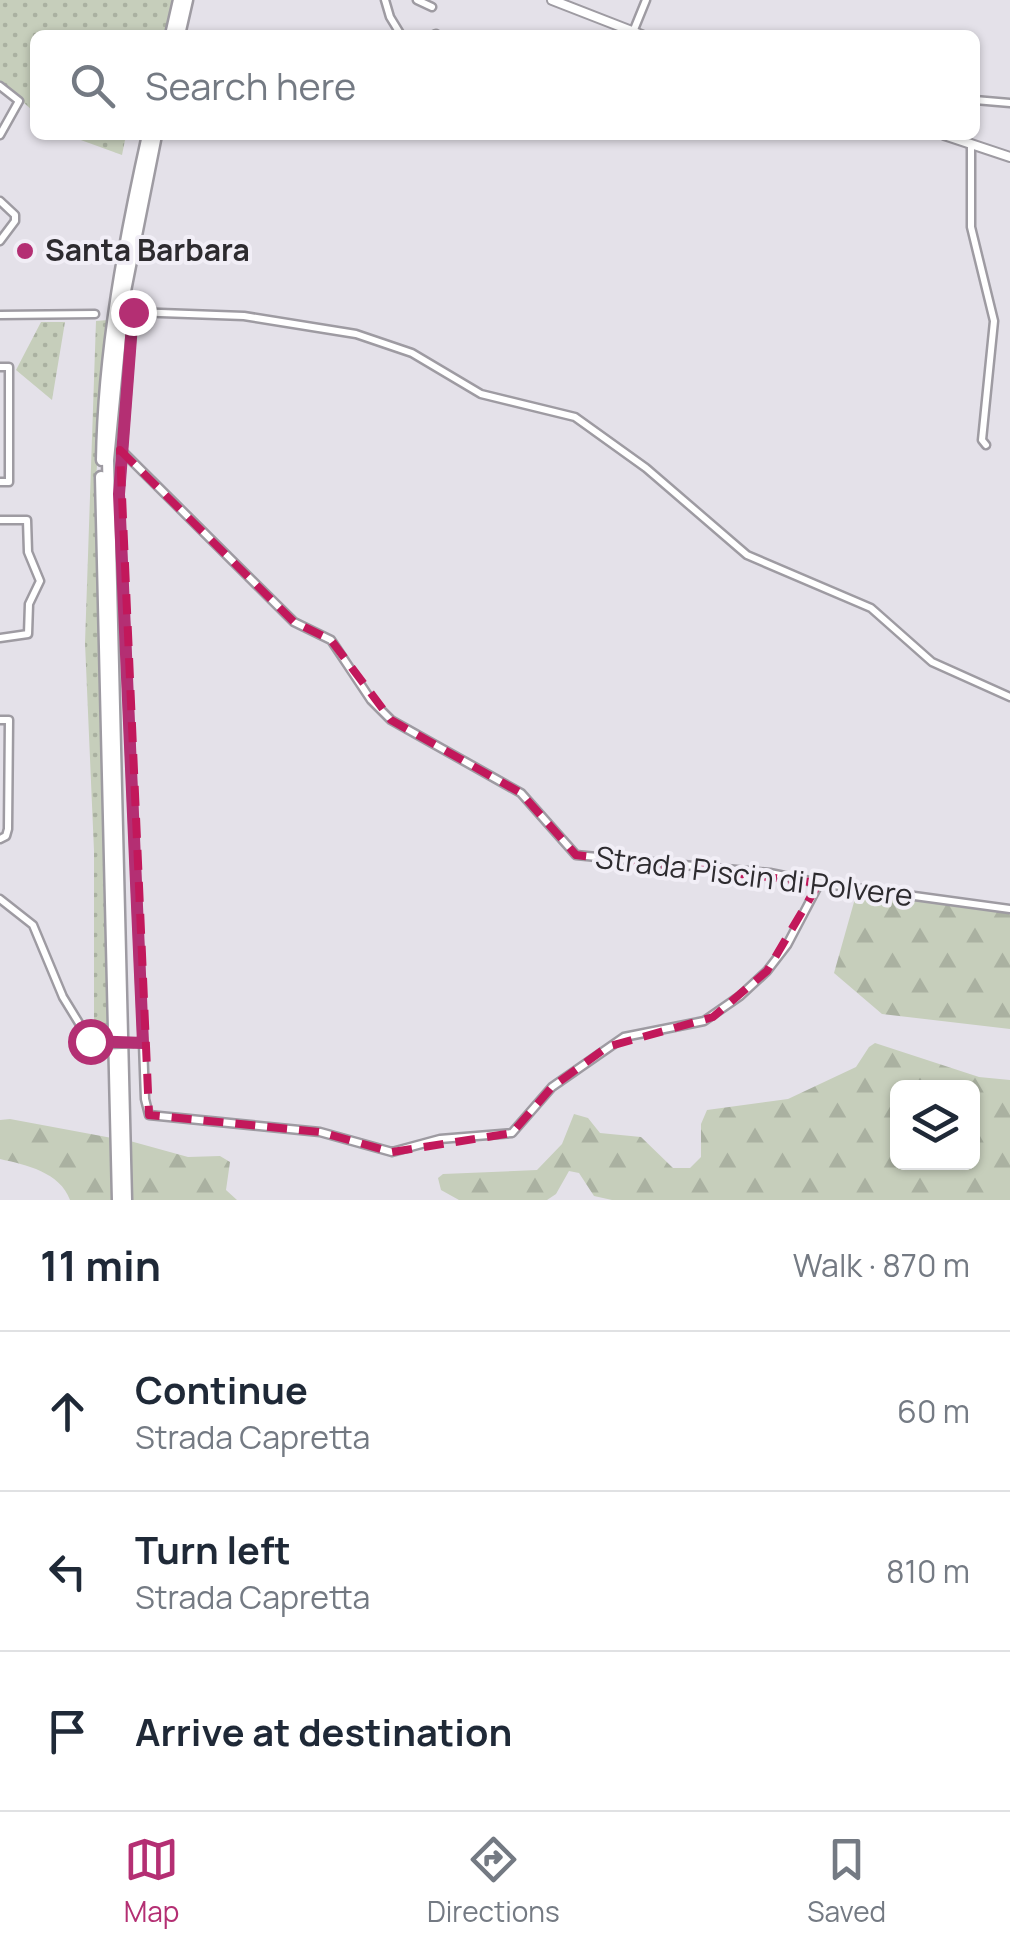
<!DOCTYPE html>
<meta charset="utf-8">
<style>
:root{--surface:#fff;--page:#f2f2f3;--text:#1f2937;--muted:#747a83;--line:#e0e1e3;--accent:#b42f73}
body{margin:0;font-family:Manrope,sans-serif;background:var(--page);color:var(--text)}
.controls{position:absolute;right:30px;bottom:30px;display:grid;overflow:hidden;border-radius:15px;box-shadow:0 2px 8px #0004}
.controls button{width:90px;height:90px;display:grid;place-items:center;padding:0;border:0;border-bottom:2px solid var(--line);background:var(--surface);color:var(--text);font:50px sans-serif}
.stop{position:absolute;width:30px;height:30px;margin:-22px;border:8px solid #b42f73;border-radius:50%;background:#fff}
.stop.end{background:#b42f73;border-color:#fff;box-shadow:0 2px 10px #0008}
.list{margin:0;padding:0;list-style:none}
h2{display:flex;justify-content:space-between;align-items:center;height:130px;margin:0;padding:0 40px;font-size:42px}
h2 small{font-size:32px;font-weight:400;color:var(--muted)}
.list li{display:grid;grid-template-columns:65px 1fr auto;gap:30px;align-items:center;box-sizing:border-box;height:160px;padding:0 40px;border-top:2px solid var(--line)}
.list b{display:block;font-size:38px;white-space:nowrap}
.list p{margin:0;font-size:32px;white-space:nowrap;color:var(--muted)}
.list em{font-size:32px;font-style:normal;color:var(--muted)}
.icon{flex:none;width:55px;height:55px;fill:none;stroke:currentColor;stroke-width:2;stroke-linecap:round;stroke-linejoin:round}
.map{position:relative;flex:none;width:1010px;height:1200px;overflow:hidden}
.search{position:absolute;background:var(--surface);box-shadow:0 2px 8px #0004;left:30px;right:30px;top:30px;height:110px;display:flex;align-items:center;gap:25px;box-sizing:border-box;padding:0 35px;border-radius:15px;color:var(--muted);font-size:38px}
.sheet{height:610px;background:var(--surface)}
nav{display:flex;justify-content:space-around;align-items:center;box-sizing:border-box;height:140px;border-top:2px solid var(--line);background:var(--surface);font-size:28px;color:var(--muted)}
nav a{display:grid;justify-items:center;gap:5px}
nav .on{color:var(--accent)}
.map>svg:first-child{display:block}
.green{fill:url(#green-dots)}
.forest{fill:url(#forest-firs);fill-rule:evenodd}
.lines{fill:none;stroke-linecap:round;stroke-linejoin:round}
.minor-casing{stroke:#9e9ba2;stroke-width:11}
.secondary-casing{stroke:#9e9ba2;stroke-width:12}
.trunk-casing{stroke:#9e9ba2;stroke-width:15}
.minor{stroke:#fff;stroke-width:6}
.secondary{stroke:#fff;stroke-width:8}
.trunk{stroke:#fff;stroke-width:10}
.minor-bridge-casing{stroke:#9e9ba2;stroke-width:11;stroke-linecap:butt}
.minor-bridge{stroke:#fff;stroke-width:6}
.route{stroke:#b42f73;stroke-width:12}
.marked{fill:none;stroke:#c2185b;stroke-width:8;stroke-dasharray:20 12;stroke-linejoin:round}
.poi-dot{fill:#b42f73;stroke:#f1eef6;stroke-width:4}
.labels{text-anchor:middle;stroke-width:8;stroke-linejoin:round;paint-order:stroke}
.poi-label{font-size:30px;font-weight:bold;fill:#2d2b2f;stroke:#f1eef6;text-anchor:start}
.street-label{font-size:30px;fill:#2d2b2f;stroke:#f1eef6}
</style>
<div class="map">
<svg width="1010" height="1200" viewBox="0 0 1010 1200">
<defs>
<pattern id="green-dots" width="8" height="8" patternUnits="userSpaceOnUse" patternTransform="scale(2.5)"><rect width="8" height="8" fill="#c6cebb"/><path d="M2 2h.1M6 6h.1" fill="none" stroke="#aab1a1" stroke-width="1.8" stroke-linecap="round"/></pattern>
<pattern id="forest-firs" width="22" height="20" patternUnits="userSpaceOnUse" patternTransform="scale(2.5)"><rect width="22" height="20" fill="#c6cebb"/><path d="M5 1l3.5 6h-7zM16 11l3.5 6h-7z" fill="#aab1a1"/></pattern>
</defs>
<rect width="100%" height="100%" fill="#e4e1e9"/>
<path class="green" d="M0,0H172L164,35H35V112C22,103 14,90 0,81Z
M67,135H126L122,155Z
M108,320L96,479L108,1040L94,1039V851L85,643L96,321Z
M41,322H65L52,400L16,370Z"/>
<path class="forest" d="M869,892L1010,912V1029L882,1014L834,973L856,895Z
M875,1043L979,1077L1010,1080V1200H612L594,1196L579,1173L569,1171L556,1194L547,1200H459L441,1190L438,1178L443,1174L537,1170L562,1144L574,1114L588,1118L600,1133L641,1137L673,1168H690L701,1157V1124L707,1110L788,1099L856,1067L869,1047ZM898,1088H972V1162H898Z
M10,1119L112,1138L113,1200H70C60,1172 26,1165 0,1159V1120Z
M130,1141L188,1157L220,1156L230,1162L226,1190L237,1200H131Z"/>
<g class="lines">
<g class="minor-casing">
<path id="minor" d="M385,0L390,17L401,35
M417,0L432,7
M633,32L646,0
M434,35L436,34
M0,86L19,101L0,135
M975,100L1010,103
M971,144V227L994,321L982,440L986,445
M0,201L15,215V221L0,241
M0,315L95,314
M0,367H9V482H0
M121,450L294,622L331,640L371,700L391,720L521,793L576,855L770,873L819,883L1010,909
M0,520H27L28,552L40,581L29,604L28,634L0,638
M0,720H9L8,829L6,836L0,839
M0,899L33,925L63,997L90,1041L109,1044
M134,1043H143L145,1099L149,1115L320,1132L392,1152L440,1139L512,1133L552,1087L624,1037L704,1021L740,996L767,971L787,945L819,884
M143,1043L119,494L133,312L244,316L356,334L412,353L481,394L575,417L646,468L747,555L871,608L932,662L1010,697"/>
</g>
<g class="secondary-casing">
<path id="secondary" d="M552,0L642,35
M944,135L1010,157"/>
</g>
<g class="trunk-casing">
<path id="trunk" d="M171,35L179,0
M179,35L187,0
M102,460C104,350 124,242 148,135
M101,477L118,1200
M126,1200L108,460L124,296L156,135"/>
</g>
<use href="#minor" class="minor"/>
<use href="#secondary" class="secondary"/>
<use href="#trunk" class="trunk"/>
<g class="minor-bridge-casing">
<path id="minor-bridge" d="M109,1044L134,1043"/>
</g>
<use href="#minor-bridge" class="minor-bridge"/>
</g>
<g class="lines">
<path class="route" d="M90,1041L143,1043L119,494L133,312"/>
</g>
<path class="marked" d="M120,450L294,622L331,640L391,720L521,793L576,855L819,883L767,971L713,1017L607,1047L552,1087L512,1133L392,1152L320,1132L149,1115Z"/>
<circle class="poi-dot" cx="25" cy="251" r="10"/>
<g class="labels">
<g class="poi-label">
<text x="45" y="261">Santa Barbara</text>
</g>
<g class="street-label">
<text transform="translate(754 877) rotate(7)" y="10">Strada Piscin di Polvere</text>
</g>
</g>
</svg>
<div class="controls">
<button><svg class="icon" aria-label="layers" viewBox="0 0 24 24"><path d="M12 4l9 5-9 5-9-5zM3 14l9 5 9-5"/></svg></button>
</div>
<div class="stop" style="left:90px;top:1041px"></div>
<div class="stop end" style="left:133px;top:312px"></div>
<div class="search"><svg class="icon" aria-label="search" viewBox="0 0 24 24"><circle cx="10" cy="10" r="6"/><path d="M15 15l6 6"/></svg>Search here</div>
</div>
<section class="sheet">
<h2>11 min<small>Walk · 870 m</small></h2>
<ul class="list">
<li><svg class="icon" aria-label="ahead" viewBox="0 0 24 24"><path d="M12 20V5M6 11l6-6 6 6"/></svg><div><b>Continue</b><p>Strada Capretta</p></div><em>60 m</em></li>
<li><svg class="icon" aria-label="left" viewBox="0 0 24 24"><path d="M17 20v-9H6M10 6l-5 5 5 5"/></svg><div><b>Turn left</b><p>Strada Capretta</p></div><em>810 m</em></li>
<li><svg class="icon" aria-label="arrive" viewBox="0 0 24 24"><path d="M6 21V4h12l-3 4 3 4H6"/></svg><div><b>Arrive at destination</b></div></li>
</ul>
</section>
<nav>
<a class="on"><svg class="icon" aria-label="map" viewBox="0 0 24 24"><path d="M3 6l6-2 6 2 6-2v14l-6 2-6-2-6 2zM9 4v14M15 6v14"/></svg>Map</a>
<a><svg class="icon" aria-label="directions" viewBox="0 0 24 24"><path d="M12 3l9 9-9 9-9-9zM9 14v-3h6M13 9l2 2-2 2"/></svg>Directions</a>
<a><svg class="icon" aria-label="saved" viewBox="0 0 24 24"><path d="M7 4h10v16l-5-4-5 4z"/></svg>Saved</a>
</nav>
